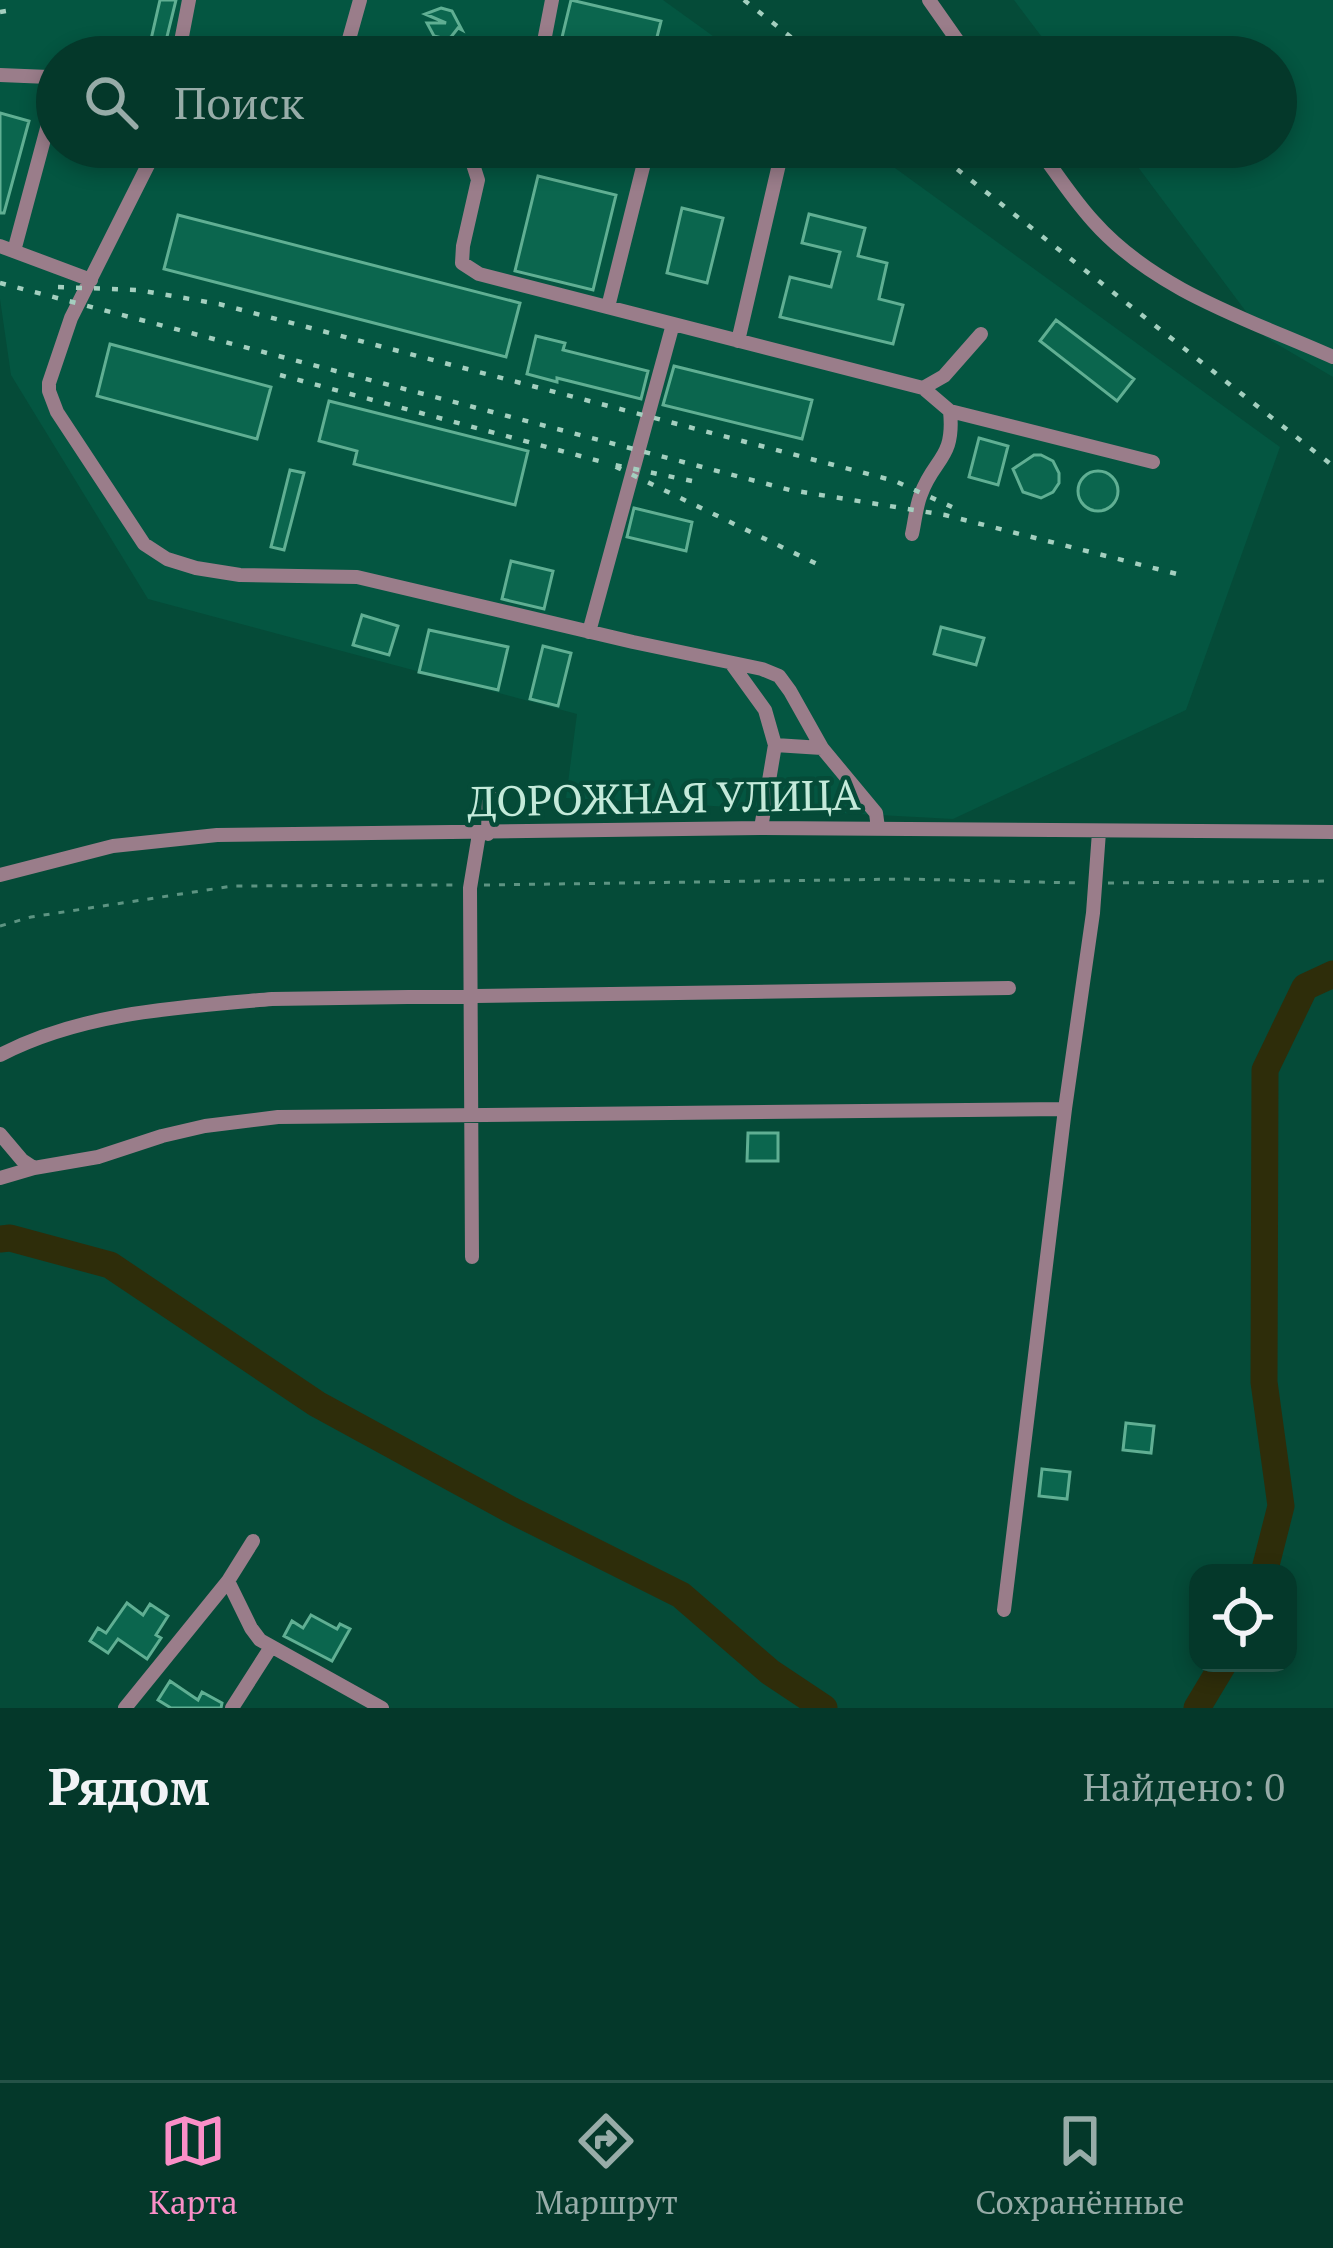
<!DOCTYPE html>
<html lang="ru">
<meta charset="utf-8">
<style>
:root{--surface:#04382a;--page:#124336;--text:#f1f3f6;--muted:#97aca8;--line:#255247;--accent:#fa8fc7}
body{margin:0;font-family:"PT Serif",serif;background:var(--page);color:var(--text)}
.controls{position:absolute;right:36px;bottom:36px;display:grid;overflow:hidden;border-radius:24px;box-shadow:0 6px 18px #0003}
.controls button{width:108px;height:108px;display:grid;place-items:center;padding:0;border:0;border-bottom:3px solid var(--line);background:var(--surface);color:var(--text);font:60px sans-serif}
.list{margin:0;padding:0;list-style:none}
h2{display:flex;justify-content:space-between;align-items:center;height:156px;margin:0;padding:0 48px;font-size:51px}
h2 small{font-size:39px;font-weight:400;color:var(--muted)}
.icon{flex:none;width:66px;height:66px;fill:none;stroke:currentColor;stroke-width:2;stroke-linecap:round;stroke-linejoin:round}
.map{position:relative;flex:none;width:1333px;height:1708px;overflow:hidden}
.search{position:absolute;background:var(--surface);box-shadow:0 6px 18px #0003;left:36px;right:36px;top:36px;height:132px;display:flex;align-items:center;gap:30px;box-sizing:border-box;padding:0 42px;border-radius:66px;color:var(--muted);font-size:45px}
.sheet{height:372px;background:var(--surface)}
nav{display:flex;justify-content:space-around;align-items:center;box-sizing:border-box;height:168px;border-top:3px solid var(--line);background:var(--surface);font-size:33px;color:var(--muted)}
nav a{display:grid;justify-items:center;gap:6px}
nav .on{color:var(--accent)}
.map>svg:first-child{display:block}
.built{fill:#045641}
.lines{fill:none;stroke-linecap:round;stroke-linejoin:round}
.river{stroke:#2e2d0a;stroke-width:27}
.building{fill:#0b664e;stroke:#60af93;stroke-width:3}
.path{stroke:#5d9482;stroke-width:3;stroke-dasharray:6 9;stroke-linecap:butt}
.minor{stroke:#9a7d8a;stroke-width:14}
.rail{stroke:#a4cfbf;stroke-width:4.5;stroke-dasharray:6 12;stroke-linecap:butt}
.labels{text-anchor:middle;stroke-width:9;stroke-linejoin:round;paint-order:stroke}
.street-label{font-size:42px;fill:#c4eada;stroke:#054b38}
</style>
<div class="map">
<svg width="1333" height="1708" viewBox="0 0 1333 1708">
<rect width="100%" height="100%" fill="#054b38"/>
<path class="built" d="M0,0H663L742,57H57V147H866L1280,447L1186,710L953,819L566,798L577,714L148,599L11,375L0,299Z
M1014,0H1333V377L1265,337L1123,147H1276V57H1057Z"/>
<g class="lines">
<path class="river" d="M0,1239L10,1238L110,1265L317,1404L511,1510L681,1595L770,1672L824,1708
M1264,1573L1281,1506L1264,1382L1265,1070L1305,987L1333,974
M1197,1708L1224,1663"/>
</g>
<path class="building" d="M160,0H176L162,57H147Z
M571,0L661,21L652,57H589L559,50Z
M441,8L452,11L462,30L458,28L451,37L446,39L434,36L427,23H446L425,14Z
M0,113L29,121L4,213H0Z
M538,176L616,195L593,290L515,271Z
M682,208L723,218L707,283L667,273Z
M809,214L865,228L858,256L887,263L879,299L903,305L893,344L780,317L790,277L831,287L840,252L802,243Z
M178,215L520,303L506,357L164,269Z
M1056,320L1134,379L1117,401L1040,341Z
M536,336L565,343L563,350L648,371L641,399L557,378V382L527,374Z
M110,344L271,387L257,439L97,396Z
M674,366L812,400L802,439L663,405Z
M329,401L528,451L515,505L354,464L357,451L319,441Z
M979,438L1008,446L998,485L969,477Z
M1034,455H1041L1053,461L1059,473V483L1053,492L1041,498L1023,492L1013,469Z
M290,470L304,473L284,550L271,547Z
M1078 491a20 20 0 1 1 40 0a20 20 0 1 1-40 0Z
M634,508L692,522L686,551L627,537Z
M511,561L553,571L544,609L502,599Z
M362,615L398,626L389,655L353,645Z
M941,627L984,638L976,665L934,654Z
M429,630L508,647L498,690L419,672Z
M543,646L571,653L558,706L530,699Z
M748,1133H778V1161H747Z
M1126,1423L1154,1426L1151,1453L1123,1450Z
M1042,1469L1070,1472L1067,1499L1039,1496Z
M127,1603L143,1615L150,1604L168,1616L156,1635L161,1638L147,1659L118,1639L108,1653L90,1641L98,1628L106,1633Z
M311,1615L337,1629L340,1624L350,1629L332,1661L284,1636L292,1621L303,1628Z
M170,1681L198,1700L202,1692L222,1703L221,1708H171L158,1700Z"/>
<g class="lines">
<path class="path" d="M1108,883L1333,881
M484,885L904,879L1081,883
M0,926L31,917L233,886L457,885"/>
<path class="minor" d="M929,0L969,57
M178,57L189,0
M344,57L360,0
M541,57L552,0
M670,57L672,50
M0,75L49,77L57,81
M157,147L71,318L49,383V391L57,412L144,544L167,559L196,568L240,575L357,577L633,642L762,669L779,676L790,691L822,748
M425,147C449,153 474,164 495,147
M1037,147C1055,171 1072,198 1093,221C1155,291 1250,320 1333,357
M471,158L478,180L463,246L462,263L479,274L923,388L950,411C955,459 934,458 921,494C916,506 915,521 912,534
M0,246L91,280
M14,251L57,91
M608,307L648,147
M738,341L783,147
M923,388L944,376L981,334
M950,411L1153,462
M589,632L673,324
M731,663L765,710L775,745
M761,828L775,745L822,748L876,813L878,828
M488,834L489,792
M0,875L113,846L217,835L761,828L1333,832
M0,1055C83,1012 181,1007 272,999L1009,988
M0,1134L22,1160L34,1168
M0,1178L34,1168L98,1157L162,1136L205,1126L278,1117L1065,1109
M472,1257L470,888L479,834
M228,1581L251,1628L260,1640L382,1708
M1004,1610L1065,1109L1093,913L1099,832
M125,1708L228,1581L253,1541
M232,1708L271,1647"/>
<path class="rail" d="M744,0L816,57
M0,12L6,11
M929,147L1333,466
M0,283L790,490L945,515L1181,575
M58,287L138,290L219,304L895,481L952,507
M280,375L610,464
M692,481L610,464L819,565"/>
</g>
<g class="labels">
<g class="street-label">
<text transform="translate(664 798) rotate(-1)" y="15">ДОРОЖНАЯ УЛИЦА</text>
</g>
</g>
</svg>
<div class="controls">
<button><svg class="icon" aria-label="locate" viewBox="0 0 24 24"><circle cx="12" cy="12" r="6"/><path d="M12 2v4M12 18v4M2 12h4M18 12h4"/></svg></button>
</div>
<div class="search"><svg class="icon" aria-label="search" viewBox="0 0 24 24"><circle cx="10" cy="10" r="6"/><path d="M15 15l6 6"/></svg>Поиск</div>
</div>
<section class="sheet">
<h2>Рядом<small>Найдено: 0</small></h2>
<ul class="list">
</ul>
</section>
<nav>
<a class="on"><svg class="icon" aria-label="map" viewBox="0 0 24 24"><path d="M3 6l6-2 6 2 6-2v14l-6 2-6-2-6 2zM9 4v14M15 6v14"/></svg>Карта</a>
<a><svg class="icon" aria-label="directions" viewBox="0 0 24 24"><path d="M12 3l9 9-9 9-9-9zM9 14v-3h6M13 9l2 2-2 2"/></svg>Маршрут</a>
<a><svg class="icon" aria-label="saved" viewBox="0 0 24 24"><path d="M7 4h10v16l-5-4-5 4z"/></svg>Сохранённые</a>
</nav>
